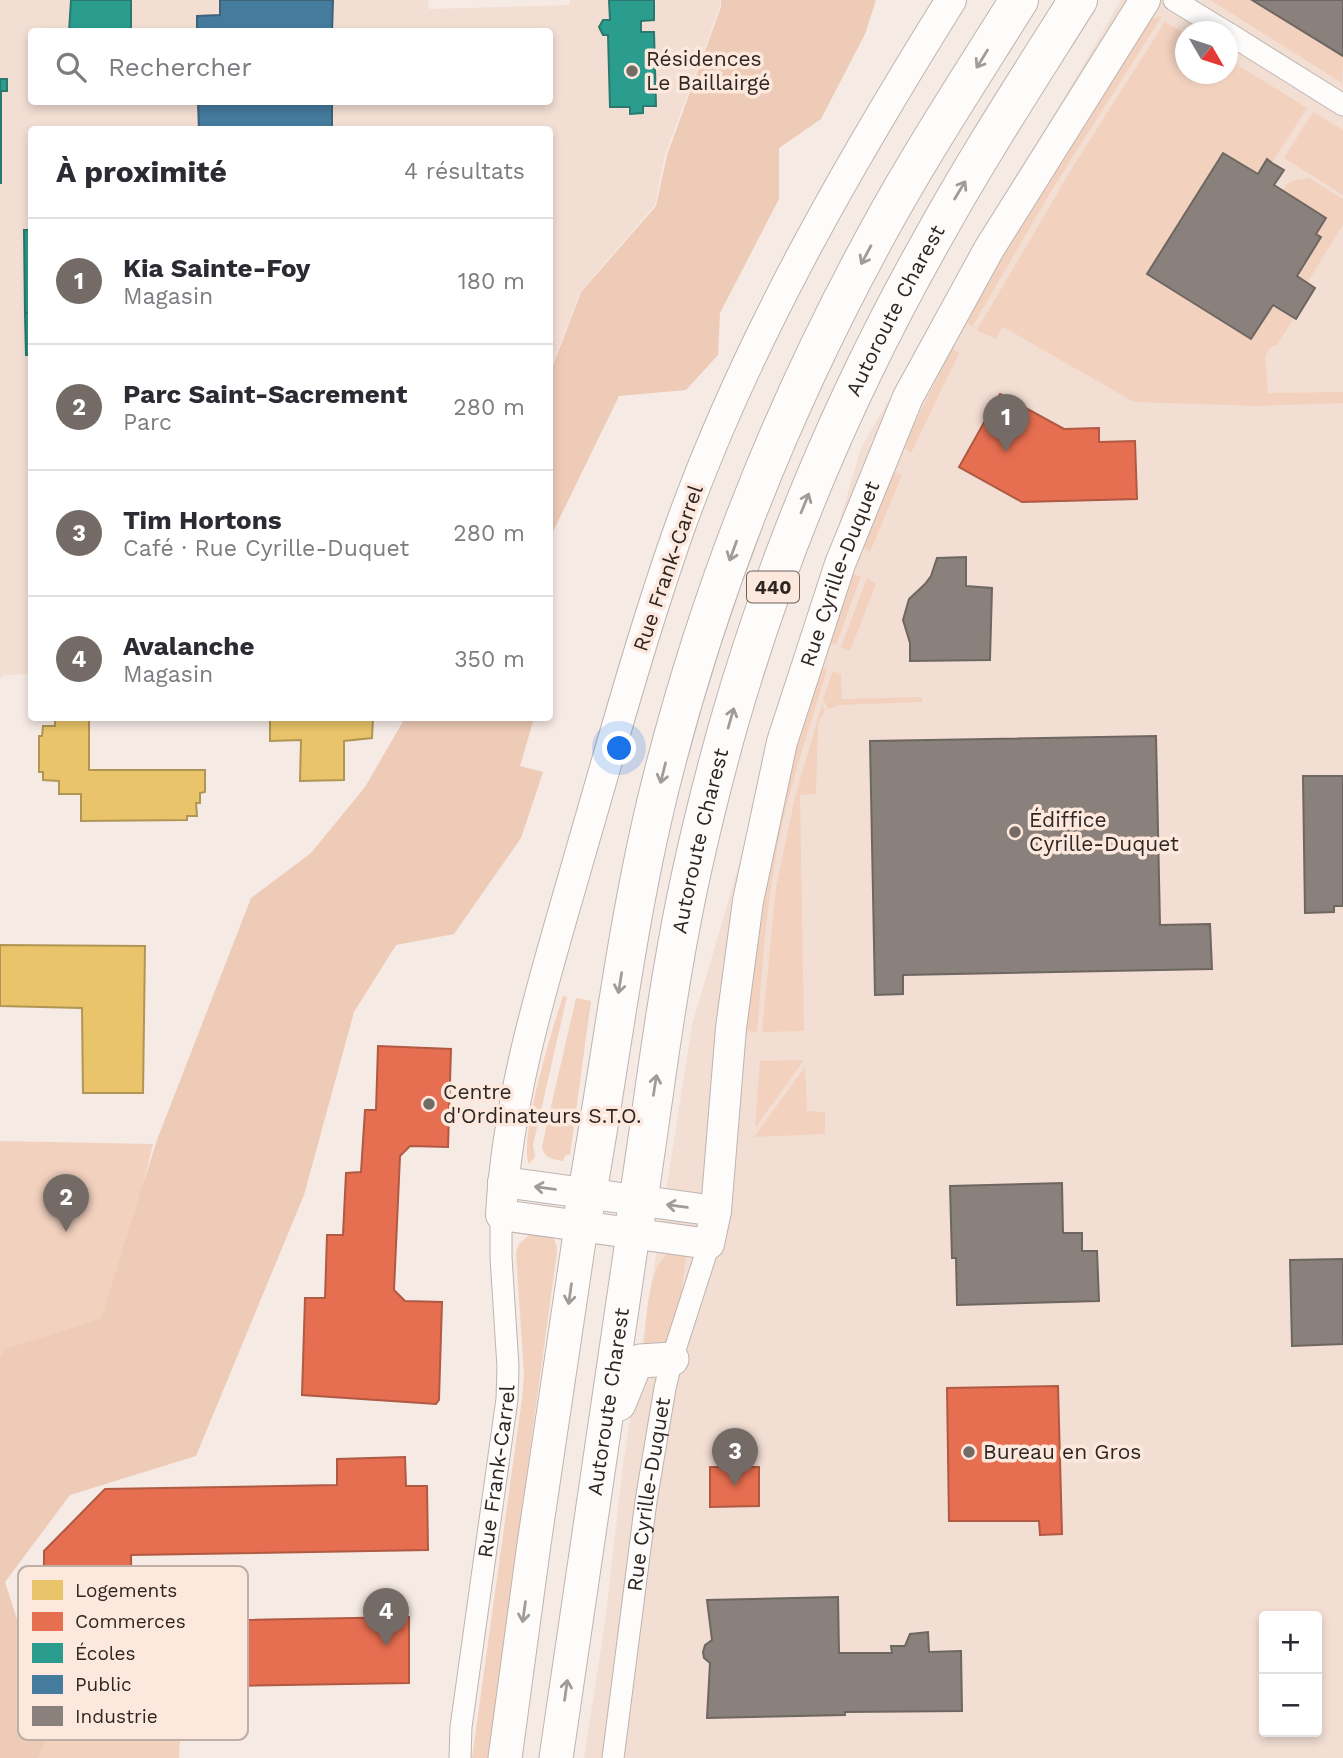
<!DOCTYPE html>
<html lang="fr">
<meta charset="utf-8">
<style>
:root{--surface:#fff;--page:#f7f7f7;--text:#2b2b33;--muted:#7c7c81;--line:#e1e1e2;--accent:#746b66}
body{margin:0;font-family:"Work Sans",sans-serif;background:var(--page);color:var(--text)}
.controls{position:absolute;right:21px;bottom:21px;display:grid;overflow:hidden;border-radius:7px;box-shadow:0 4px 10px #0003}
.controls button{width:63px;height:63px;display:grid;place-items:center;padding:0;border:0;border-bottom:2px solid var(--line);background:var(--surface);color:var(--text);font:35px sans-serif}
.compass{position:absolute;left:1175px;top:21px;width:63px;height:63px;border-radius:50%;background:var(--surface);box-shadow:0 4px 10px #0003;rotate:129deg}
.you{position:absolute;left:620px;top:749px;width:24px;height:24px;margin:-18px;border:5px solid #fff;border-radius:50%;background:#1a73e8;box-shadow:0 0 0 10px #1a73e833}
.badge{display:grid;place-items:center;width:46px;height:46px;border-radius:50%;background:var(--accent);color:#fff;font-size:23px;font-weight:700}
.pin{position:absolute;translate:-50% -58px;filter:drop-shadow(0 2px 4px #0008)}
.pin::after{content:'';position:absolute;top:37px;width:24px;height:21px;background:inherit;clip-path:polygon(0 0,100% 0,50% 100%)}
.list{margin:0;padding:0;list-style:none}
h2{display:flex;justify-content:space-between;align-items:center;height:91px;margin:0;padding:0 28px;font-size:30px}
h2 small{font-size:23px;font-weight:400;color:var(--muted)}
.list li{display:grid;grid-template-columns:46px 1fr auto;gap:21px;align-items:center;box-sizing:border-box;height:126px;padding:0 28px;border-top:2px solid var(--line)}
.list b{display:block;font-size:26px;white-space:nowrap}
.list p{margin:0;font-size:23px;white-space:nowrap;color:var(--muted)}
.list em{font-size:23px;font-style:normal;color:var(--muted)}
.icon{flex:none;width:38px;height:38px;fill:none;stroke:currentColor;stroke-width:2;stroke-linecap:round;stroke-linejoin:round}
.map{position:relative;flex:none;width:1343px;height:1758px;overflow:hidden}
.search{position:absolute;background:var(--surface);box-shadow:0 4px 10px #0003;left:28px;top:28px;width:525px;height:77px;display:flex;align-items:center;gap:18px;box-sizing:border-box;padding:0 24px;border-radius:7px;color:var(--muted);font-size:26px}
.panel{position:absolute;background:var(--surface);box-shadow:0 4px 10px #0003;left:28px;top:126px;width:525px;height:595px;border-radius:7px}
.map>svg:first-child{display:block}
.built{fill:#f3ded3;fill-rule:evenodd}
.green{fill:#f2d1bf}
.forest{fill:#eecbb7}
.homes{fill:#e9c46a;stroke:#b19554;stroke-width:2}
.shops{fill:#e76f51;stroke:#b05943;stroke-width:2}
.schools{fill:#2a9d8f;stroke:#2b796e;stroke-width:2}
.public{fill:#457b9d;stroke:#3e6278;stroke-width:2}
.industry{fill:#8a817c;stroke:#6e6661;stroke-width:2}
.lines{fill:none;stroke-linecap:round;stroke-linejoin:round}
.street-casing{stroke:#bdb4af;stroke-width:23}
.secondary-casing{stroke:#bdb4af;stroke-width:32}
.primary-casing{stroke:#bdb4af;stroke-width:35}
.highway-casing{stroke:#bdb4af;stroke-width:40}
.street{stroke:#fefcfb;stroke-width:21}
.secondary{stroke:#fefcfb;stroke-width:30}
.primary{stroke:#fefcfb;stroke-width:33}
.highway{stroke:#fefcfb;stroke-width:38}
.oneway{stroke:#a09c99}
.poi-dot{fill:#746b66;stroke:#fde8dd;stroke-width:2.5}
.labels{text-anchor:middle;stroke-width:7;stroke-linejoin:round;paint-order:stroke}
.shield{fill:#fde8dd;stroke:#6c605a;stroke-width:2}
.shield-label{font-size:19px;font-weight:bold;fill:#2e2622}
.poi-label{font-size:21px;fill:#2e2622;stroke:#fde8dd;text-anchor:start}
.street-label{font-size:21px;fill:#2e2622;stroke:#fde8dd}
.key{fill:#fde8dd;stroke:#bfaea5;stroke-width:2}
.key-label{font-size:19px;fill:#2e2622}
</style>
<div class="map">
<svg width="1343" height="1758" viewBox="0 0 1343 1758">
<rect width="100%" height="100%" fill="#f6eae4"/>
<path class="built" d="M0,0H428L429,9L569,5L570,0H720V7L665,155L655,205L580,292L550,370V130H32L31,674L4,675L0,679ZM32,32H550V102H32Z
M1121,0H1343V1758H584L605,1623L623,1465L692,1025L861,448ZM1186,32H1228V74H1186ZM1264,1616H1317V1732H1264Z"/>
<path class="green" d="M1210,0H1252L1343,56L1342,83Z
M1162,16L1053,188L972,327L965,321L1002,254L1148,20Z
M1165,22L1185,33L1186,74H1228V59L1307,108L1272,163L1267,160L1258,174L1223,153L1147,274L1251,339L1273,305L1294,318L1277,345L1271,347L1265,356L1268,393L1343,392V403L1258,406L1134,402L1003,327L996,339L977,330L1074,165Z
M1313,112L1343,130V195L1284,158Z
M1309,178L1343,199V225L1307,283L1297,276L1321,237L1316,234L1326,218L1283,190C1289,179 1297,180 1309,178Z
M952,348L959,353L911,453L903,447Z
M893,472L902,475L870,552L862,546Z
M851,574L861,576L836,645L827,641Z
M867,578L876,584L850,651L841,647Z
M822,668L827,669C810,727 789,786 778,845C766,907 762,969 757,1032L746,1031L749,991L770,838L817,669Z
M833,671L841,674L842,699L922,697V702L841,705L828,709L823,699Z
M822,705L825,710L818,724L816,794L800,795L804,1031L762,1032L776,888L795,797Z
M563,996L567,997L533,1145L535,1157L529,1164C518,1138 553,1027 563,996Z
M576,998L591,1001L570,1155H566L563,1161C553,1159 544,1159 542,1146Z
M804,1060L755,1128L760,1061Z
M805,1067L807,1111L825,1112V1134L754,1137Z
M0,1141L153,1144L111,1319L0,1405Z
M530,1234C545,1234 557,1233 557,1252L488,1758H472L522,1399L524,1375L516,1252L519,1244Z
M671,1251L684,1253L686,1257L678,1322L670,1344L644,1348C647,1319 646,1268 671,1251Z
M51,1724L180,1737L179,1758H39Z"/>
<path class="forest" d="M721,0H876L865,34L821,119L779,148V199L720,313L718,355L686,390L619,396L550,538V373L581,292L656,206L667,155L721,7Z
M405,718H534L520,766L543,772L521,838L454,934L396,945L354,1012L304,1195L196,1456L70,1495L5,1582L51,1724L39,1758H0V1356L5,1349L101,1319L157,1140L251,898L311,853L365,787Z"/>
<path class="homes" d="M55,718H89V770H205V792L200,793V803H196L197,816H187V820L81,821V794H59V781L43,780V772H39V736H42L43,726H55Z
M270,718H373L372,738L344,741V780L300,781L301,740L270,741Z
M0,945L145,946L143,1093H83L82,1008L0,1006Z"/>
<path class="shops" d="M1000,394L1064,429L1099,428V442L1135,441L1137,499L1022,502L959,467Z
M378,1046L451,1049L448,1147L410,1146L400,1156L394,1290L405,1301L442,1302L439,1400L436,1404L302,1395L305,1298H325L327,1235H343L346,1173L361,1172L365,1110H376Z
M1058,1386L1062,1534L1040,1535L1039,1521H949L947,1388Z
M405,1457L406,1486H427L428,1550L131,1555L132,1622L409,1617V1683L44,1689V1551L105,1489L337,1485V1459Z
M710,1467H759V1506L710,1507Z"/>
<path class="schools" d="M71,0H131V32H69Z
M609,0H654V20L641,21V32H654L656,106H643V113L630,114V107H610L608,35H603L599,27L603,20H610Z
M0,79H7V91H1V184Z
M24,230H32V313H25Z
M25,313H32V355H26Z"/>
<path class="public" d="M220,0H333L332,32H197V16L220,15Z
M198,102H332V130H199Z"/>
<path class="industry" d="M1252,0H1343V56Z
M1223,153L1258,174L1267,159L1272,163L1284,170L1274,185L1326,218L1316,234L1321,237L1297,276L1315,288L1296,319L1273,305L1251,339L1147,274Z
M966,557V586L992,588L990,660L910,661V643L903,620L909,599L925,584L931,576L937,558Z
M1156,736L1160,925L1210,924L1212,969L903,975V994L875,995L870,741Z
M1303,776H1343V906H1334V912L1305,913Z
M1062,1183L1063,1233H1082V1251H1097L1099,1301L957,1305L956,1258H952L950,1186Z
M1343,1259V1344L1292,1346L1290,1260Z
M838,1597L839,1653H892L891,1646H905L910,1634L928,1632L929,1652L961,1651L962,1711L845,1712V1715L707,1718L710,1663L704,1658L703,1652L705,1645L712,1640L707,1600Z"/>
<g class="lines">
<g class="street-casing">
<g id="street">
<path d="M1174,0L1226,32"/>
<path d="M1228,33L1343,105"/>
<path id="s1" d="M460,1758L461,1727L507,1399L508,1367L501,1257V1215"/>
<path id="s2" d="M613,1758L646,1501L665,1388L672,1359L709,1244"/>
</g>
</g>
<g class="secondary-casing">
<g id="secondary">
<path id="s3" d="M951,0C847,167 748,338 681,524C643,631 613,741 581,851C547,971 508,1089 501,1215L709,1244L716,1211L731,1028L748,901L782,742L840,564L908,397L989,249L1145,0"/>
<path d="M503,1182L716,1211"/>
</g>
</g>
<g class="primary-casing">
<g id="primary">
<path d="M619,1404L634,1367L640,1361L672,1359"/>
<path d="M505,1758L534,1544L581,1227"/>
<path id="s4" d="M556,1758L633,1234"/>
</g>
</g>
<g class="highway-casing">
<g id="highway">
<path d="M581,1227C610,1075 625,921 664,771C712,584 785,402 878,232C921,153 971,77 1019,0"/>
<path id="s5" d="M633,1234C648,1144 658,1053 674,963C687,885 706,806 727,730C775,561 843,398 929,245C975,161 1027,81 1078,0"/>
</g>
</g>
<use href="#street" class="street"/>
<use href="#secondary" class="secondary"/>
<use href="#primary" class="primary"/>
<use href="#highway" class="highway"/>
</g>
<defs><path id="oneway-shaft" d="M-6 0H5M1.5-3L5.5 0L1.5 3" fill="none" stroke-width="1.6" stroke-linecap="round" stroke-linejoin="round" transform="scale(1.75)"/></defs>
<g class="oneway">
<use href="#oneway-shaft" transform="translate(982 59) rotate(122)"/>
<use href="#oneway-shaft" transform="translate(960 190) rotate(-59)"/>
<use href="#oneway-shaft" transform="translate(866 255) rotate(118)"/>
<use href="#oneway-shaft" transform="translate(805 503) rotate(-68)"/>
<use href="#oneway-shaft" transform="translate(733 551) rotate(110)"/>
<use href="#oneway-shaft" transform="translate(731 718) rotate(-74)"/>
<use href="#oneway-shaft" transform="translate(663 773) rotate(104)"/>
<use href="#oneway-shaft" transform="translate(620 983) rotate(99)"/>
<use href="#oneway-shaft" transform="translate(655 1085) rotate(-81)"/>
<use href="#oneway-shaft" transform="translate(545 1188) rotate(-172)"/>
<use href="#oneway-shaft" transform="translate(677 1206) rotate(-172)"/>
<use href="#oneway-shaft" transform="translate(570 1294) rotate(98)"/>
<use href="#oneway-shaft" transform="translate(524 1612) rotate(98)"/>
<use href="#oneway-shaft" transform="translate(566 1690) rotate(-82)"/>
</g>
<g class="poi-dot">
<circle cx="632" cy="71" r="7"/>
<circle cx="1015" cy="832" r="7"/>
<circle cx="429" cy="1104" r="7"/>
<circle cx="969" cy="1452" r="7"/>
</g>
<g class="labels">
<rect class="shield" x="747" y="571.5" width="52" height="31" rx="5"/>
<g class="shield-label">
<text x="773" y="594">440</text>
</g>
<g class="poi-label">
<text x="646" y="66">Résidences<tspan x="646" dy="24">Le Baillairgé</tspan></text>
<text x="1029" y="827">Édiffice<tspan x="1029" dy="24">Cyrille-Duquet</tspan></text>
<text x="443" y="1099">Centre<tspan x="443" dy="24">d'Ordinateurs S.T.O.</tspan></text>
<text x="983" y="1459">Bureau en Gros</text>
</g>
<g class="street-label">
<text dy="7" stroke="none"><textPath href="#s5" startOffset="966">Autoroute Charest</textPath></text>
<text transform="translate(668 568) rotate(-71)" y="7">Rue Frank-Carrel</text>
<text dy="7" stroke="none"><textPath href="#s3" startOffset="2202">Rue Cyrille-Duquet</textPath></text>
<text dy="7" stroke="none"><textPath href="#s5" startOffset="399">Autoroute Charest</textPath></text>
<text dy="7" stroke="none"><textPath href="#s4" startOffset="360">Autoroute Charest</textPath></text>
<text dy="7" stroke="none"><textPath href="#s1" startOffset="289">Rue Frank-Carrel</textPath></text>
<text dy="7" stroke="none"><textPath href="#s2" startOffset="266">Rue Cyrille-Duquet</textPath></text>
</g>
</g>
<rect x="18" y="1566" width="230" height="174" rx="10" class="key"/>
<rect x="32" y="1580" width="31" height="20" fill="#e9c46a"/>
<rect x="32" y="1612" width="31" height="19" fill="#e76f51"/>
<rect x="32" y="1643" width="31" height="20" fill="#2a9d8f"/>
<rect x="32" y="1675" width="31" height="19" fill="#457b9d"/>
<rect x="32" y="1706" width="31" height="20" fill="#8a817c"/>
<g class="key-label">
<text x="75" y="1597">Logements</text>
<text x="75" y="1628">Commerces</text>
<text x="75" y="1660">Écoles</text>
<text x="75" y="1691">Public</text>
<text x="75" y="1723">Industrie</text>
</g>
</svg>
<div class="controls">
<button>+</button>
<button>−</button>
</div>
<svg class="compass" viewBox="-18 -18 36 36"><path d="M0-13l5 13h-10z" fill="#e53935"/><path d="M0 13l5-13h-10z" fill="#7c7c81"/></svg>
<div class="you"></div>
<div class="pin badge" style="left:1006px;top:452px">1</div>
<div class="pin badge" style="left:66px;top:1232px">2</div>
<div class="pin badge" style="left:735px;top:1486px">3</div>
<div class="pin badge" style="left:386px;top:1646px">4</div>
<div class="search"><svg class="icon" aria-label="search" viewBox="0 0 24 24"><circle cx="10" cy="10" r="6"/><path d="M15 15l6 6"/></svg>Rechercher</div>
<section class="panel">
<h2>À proximité<small>4 résultats</small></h2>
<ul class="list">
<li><span class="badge">1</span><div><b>Kia Sainte-Foy</b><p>Magasin</p></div><em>180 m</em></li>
<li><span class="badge">2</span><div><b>Parc Saint-Sacrement</b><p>Parc</p></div><em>280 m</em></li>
<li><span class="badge">3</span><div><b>Tim Hortons</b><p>Café · Rue Cyrille-Duquet</p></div><em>280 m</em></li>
<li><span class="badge">4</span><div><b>Avalanche</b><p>Magasin</p></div><em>350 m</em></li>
</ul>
</section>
</div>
